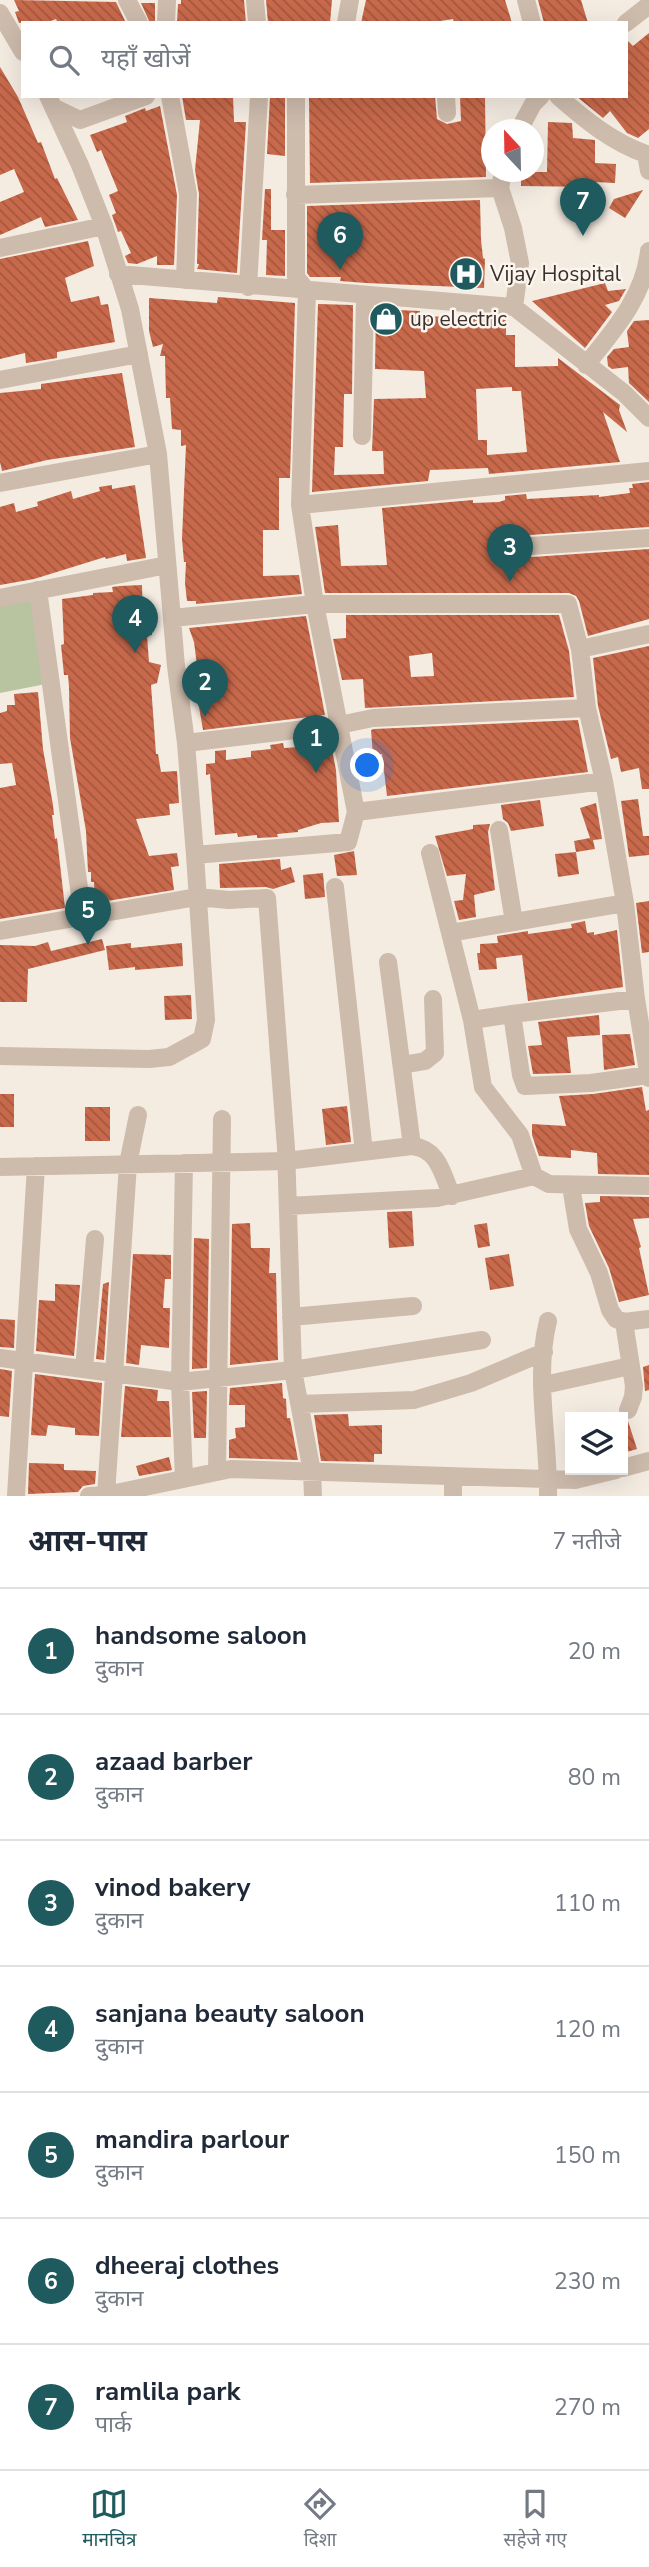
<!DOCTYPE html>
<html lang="hi">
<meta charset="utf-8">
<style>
:root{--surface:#fff;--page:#f6f6f7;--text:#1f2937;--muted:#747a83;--line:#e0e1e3;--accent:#1f5a5e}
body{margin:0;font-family:"Nunito Sans","Noto Sans Devanagari",sans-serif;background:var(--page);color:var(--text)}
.controls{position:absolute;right:21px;bottom:21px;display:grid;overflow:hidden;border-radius:0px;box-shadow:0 7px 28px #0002}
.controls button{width:63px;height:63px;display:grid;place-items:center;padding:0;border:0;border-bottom:2px solid var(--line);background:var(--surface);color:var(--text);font:35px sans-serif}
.compass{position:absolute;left:481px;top:119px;width:63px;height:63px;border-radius:50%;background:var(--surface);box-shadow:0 7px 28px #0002;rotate:338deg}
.you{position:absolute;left:368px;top:766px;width:24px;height:24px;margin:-18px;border:5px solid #fff;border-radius:50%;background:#1a73e8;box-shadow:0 0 0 10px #1a73e833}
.badge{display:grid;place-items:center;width:46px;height:46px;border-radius:50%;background:var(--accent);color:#fff;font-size:23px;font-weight:700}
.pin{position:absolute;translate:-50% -58px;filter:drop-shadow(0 2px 4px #0008)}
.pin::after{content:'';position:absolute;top:37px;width:24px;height:21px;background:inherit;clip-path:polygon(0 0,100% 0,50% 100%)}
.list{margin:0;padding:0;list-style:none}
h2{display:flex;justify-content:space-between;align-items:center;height:91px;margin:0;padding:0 28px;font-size:30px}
h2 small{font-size:23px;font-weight:400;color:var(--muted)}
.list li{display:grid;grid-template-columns:46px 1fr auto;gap:21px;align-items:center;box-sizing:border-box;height:126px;padding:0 28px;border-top:2px solid var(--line)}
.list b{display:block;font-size:26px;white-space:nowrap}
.list p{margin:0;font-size:23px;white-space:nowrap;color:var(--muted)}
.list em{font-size:23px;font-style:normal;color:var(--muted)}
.icon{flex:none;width:38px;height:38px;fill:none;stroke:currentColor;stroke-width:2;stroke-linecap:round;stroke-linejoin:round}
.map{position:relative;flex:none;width:649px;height:1496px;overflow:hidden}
.search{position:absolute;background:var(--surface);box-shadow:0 7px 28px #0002;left:21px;right:21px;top:21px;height:77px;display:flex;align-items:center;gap:18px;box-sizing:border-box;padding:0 24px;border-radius:0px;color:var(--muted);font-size:26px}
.sheet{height:973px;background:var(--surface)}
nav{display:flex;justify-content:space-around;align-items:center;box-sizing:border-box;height:98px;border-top:2px solid var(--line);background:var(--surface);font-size:19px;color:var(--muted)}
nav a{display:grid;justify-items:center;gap:4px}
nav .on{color:var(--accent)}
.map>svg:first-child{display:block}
.park{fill:#b8c4a0}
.building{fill:url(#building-back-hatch);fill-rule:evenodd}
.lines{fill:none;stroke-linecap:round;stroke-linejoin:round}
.street{stroke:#cdbbac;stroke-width:18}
.labels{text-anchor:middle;stroke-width:5;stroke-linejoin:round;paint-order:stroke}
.poi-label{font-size:21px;fill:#3b302b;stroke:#fbf5ee;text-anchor:start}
</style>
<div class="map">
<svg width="649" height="1496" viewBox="0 0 649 1496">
<defs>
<pattern id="building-back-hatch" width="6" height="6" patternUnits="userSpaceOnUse" patternTransform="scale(1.75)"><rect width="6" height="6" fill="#c8694b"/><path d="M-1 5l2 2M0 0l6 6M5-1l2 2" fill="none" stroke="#a4573f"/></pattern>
</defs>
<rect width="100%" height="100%" fill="#f4ebe1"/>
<path class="park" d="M38,590L51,683L0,693V598Z"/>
<path class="building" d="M14,0L116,2L126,23H58L56,19L45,23H19L15,12L19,11Z
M181,0H244L246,23H177L178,4H181Z
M266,0H332L330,23H268Z
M366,0H505L512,23H454L453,19L427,23H361Z
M538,0H581L588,23H544Z
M141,3H155V23H150Z
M649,33V129L638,138L627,133L610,111L603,118L576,96H626V39L633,46Z
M0,67L18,97L38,143L41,142L55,179L57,178L78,220L45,227L41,217L0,235V202L24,192L14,169L0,175Z
M182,96H233L234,122H246L237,273L197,269L199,264H197L199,194L195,170L200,120H186Z
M270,96H285V156L267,154Z
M309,96H435L437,119L447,124L461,121L460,96H485L486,177L310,183Z
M160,106L177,195L174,265H157V256L137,264L128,263L125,256L131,253L121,231L118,232L112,215L116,213L109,195L118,191L101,150L97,152L90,135L127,122L125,116L145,108L146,111Z
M548,122L572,123L573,138L595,140V163L616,164L615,183L594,182V187L521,186V172H547Z
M265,189H271V230H285V276L266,275L267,240H262Z
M643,190L625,218L609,208L614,199Z
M480,200L481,240L483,258L485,259L484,288L366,283L340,281L341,277H310L307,273V206Z
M88,241L94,266L65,278L71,302L99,296L101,305L108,304L115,342L57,352V358L39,361L26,363L25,353L0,359V259Z
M605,283L608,291L626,289L619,301L605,305L612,312L585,348L532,301Z
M218,297L295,303L290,478H279V530H263V576L299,575L302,594L196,604V601H187L185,583L186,562H184L182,539L186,445L181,446V430L172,429L170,398H166L165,356H160L163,344L153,347L149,331V298L217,303Z
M318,304L353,305L352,394H344L343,447H335L334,475L384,474L383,451H372L374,399L426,398L424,371L375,369L376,309L420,311V317L454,316L506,320V335H515V367L558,366V358L620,405L619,410L627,432L603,412L620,462L489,474L488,468L430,470L428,481L312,492ZM512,387V391H521L527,452L487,455V440H478L476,389Z
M649,320V402L629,383L628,367L612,369L608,366L607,357L614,349L629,347L627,331L634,321Z
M122,373L135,447L47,460L2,471L0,462V393L41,389V384Z
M649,482V527L530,535L524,537L520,546L522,553L532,557L649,549V619L588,636L579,601L576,596L569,593H325L315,527L338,525L341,566L387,565L382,508L473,500V503L499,502L505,500V496L526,494L527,499L599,495V497L630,493L629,488H633L632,484Z
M112,485V489L135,485L146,558L127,561L126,554L106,559L105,557L34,579L0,585V507L14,503L16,512L38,506L37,502L71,491L73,499L100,491L99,487Z
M142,585L143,619H152V635L147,636L149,662L161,665L157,683L151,685L156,754H158L161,772L177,771L179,803L169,804L170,815L136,819L149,856L177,853L179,866L171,867L174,890L95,903L94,882H91V872H88L86,831L70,738L69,687L68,675H64L61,645L64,644L62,599L93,595V593L113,592L112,587L120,586Z
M346,615H559L569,651L574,697L365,708L363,679L342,680L333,639L346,638ZM432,653L434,676L411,677L409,656Z
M306,616L325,715L203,730L192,666L197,665L194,642L189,628Z
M649,646V789H642L639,768L621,772L618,757L611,759L598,706L593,658Z
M38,692L43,749L53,805L54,815H52L55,839L57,838L65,908L0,919V788L16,785L12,763L0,764V713L7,711V705H15L14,694Z
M578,720L588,772L387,796L382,754L373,755L371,730L374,729Z
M283,743L284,748L331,745L336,770L339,822L321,823L298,830V832L277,834L278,837L257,838V835L238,837L237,833L215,835L210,774L206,775V764L215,763V751L226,750V760L251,757V751L271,749L270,745Z
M638,799L643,836H649V855L629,857L621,801Z
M540,800L544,826L511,831L508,823L503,819L501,805Z
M596,803L602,839L593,840L595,849L576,852L574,841L590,838L580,808Z
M490,824L488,832L495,890L474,895L476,917L459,920L454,901L463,900L466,874L447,876L435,836L473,829V825Z
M354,851L357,875L337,876L334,855Z
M576,852L579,874L558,877L555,854Z
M280,859L281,870L291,867L295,882L273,889L266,887L220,888L219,864Z
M323,873L325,897L305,899L303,875Z
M649,901V952L642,953L636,903Z
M585,921L587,933L594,932V935L617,930L623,987L528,1001L522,955L496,958L497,969L479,970L477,953H480V944L498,943L497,936L528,931V934L572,928L571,924Z
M102,939L105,950L28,969L27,1002H0V945L35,946L48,942L51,951Z
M131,943V948L182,943L183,966L135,970V967L109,970L106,946Z
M191,995L192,1019L165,1020L164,996Z
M599,1015L600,1035L567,1037L571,1073L533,1074L528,1046L542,1045L538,1022Z
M630,1034L635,1065L604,1070L602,1035Z
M642,1087L646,1111L649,1110V1175L598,1174L597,1153L571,1150V1158L539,1156L532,1135V1124L566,1126L559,1096L593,1094Z
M0,1094H14V1127H0Z
M347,1106L351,1142L326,1145L322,1109Z
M85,1107H110V1141H85Z
M600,1196L649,1197V1218L633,1219L641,1247L639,1248L649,1295L619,1302L609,1268L589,1226L585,1203L600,1202Z
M412,1211L414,1246L389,1248L387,1212Z
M250,1223L251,1248H270L269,1273H276L278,1360L230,1365L232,1224Z
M487,1223L490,1246L478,1248L474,1225Z
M194,1238L209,1239L207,1368L192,1369Z
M133,1254L171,1255V1279H165L163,1308H170L169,1348L141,1345L139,1365L126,1363Z
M509,1254L514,1286L490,1290L485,1258Z
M109,1282L104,1360L96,1359L103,1284Z
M55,1284L80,1285L74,1356L36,1351L39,1300L55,1301Z
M0,1319L15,1320L14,1348L0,1347Z
M649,1365V1390L645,1391L643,1367Z
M0,1369L12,1371L9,1417L0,1416Z
M35,1374L102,1383L99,1436L75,1435V1428L48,1425L46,1436L31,1435Z
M282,1383L283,1398L286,1399L287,1418H290L298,1460L229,1458V1440L236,1438L235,1428L245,1427V1405H229L230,1388Z
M125,1386L158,1390L157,1401H169L171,1437H121Z
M207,1391L206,1438H194L192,1392Z
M348,1414L349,1426L382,1425V1454H374V1462L321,1461L314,1415Z
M623,1420L628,1421L637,1449L623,1453Z
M169,1457L172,1470L139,1476L136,1466Z
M29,1463L64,1464V1470L96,1471L95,1484L83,1486L78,1492L28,1494Z"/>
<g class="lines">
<path class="street" d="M127,0L139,23
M255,0L257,23
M526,0L532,23
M0,13L23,52
M166,23L167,0
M346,23L350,0
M626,23L649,5
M170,96L188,194L185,280
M446,96L447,113
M558,96C585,120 612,142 646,154L649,171
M55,108L80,120L146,96
M519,130L533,104L541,96
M503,172L500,188L513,228L520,263L514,307L624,393L649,418
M295,195L500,188
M0,248L104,226
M118,274L514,307
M248,287L259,96
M586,365C614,330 644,297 649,251
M0,380L139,354
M362,436L365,297
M0,483L158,454
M300,505L649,471
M531,546L649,538
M38,590L83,917
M0,598L167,565
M172,618L315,604H568L580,649L587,708L604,781L625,903L636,999L649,1078
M580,649L649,634
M186,743L339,725L373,718L587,708
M356,812L604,781
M499,830L514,922
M430,853L472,1020
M195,855L348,842L356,812L315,604L300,505L307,291L296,277V96
M335,887L364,1152
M0,931L197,897L229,900L267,898L286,1148L293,1370L312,1472L313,1496
M450,933L625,903
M636,999L512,1014L521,1075L525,1086L591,1083L649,1075
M512,1014L472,1020L483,1087L520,1135L534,1176L549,1184L649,1186
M0,1056L149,1059L169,1057L202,1039L206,1020L195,855L186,743L176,666L158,454L130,309L104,226L80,165L48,96
M402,1065L425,1061L435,1053L433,999
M412,1146C439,1149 442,1174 452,1196
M0,1167L286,1161L412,1146L388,962
M571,1186L578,1229L599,1273L610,1310L616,1319L624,1322L649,1319
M288,1206L437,1198L534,1176
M291,1317L413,1306
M548,1321C534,1377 549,1439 548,1496
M624,1322L634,1386L633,1397L628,1410
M0,1358L180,1382L293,1370L482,1340
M84,1369L95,1239
M544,1385L630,1366
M300,1404L414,1400L471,1383L544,1352
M623,1468L649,1461
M217,1472L222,1119
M184,1479L180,1382L184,1163
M106,1495L128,1164L138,1115
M16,1496L36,1166
M89,1496L106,1495L231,1469L575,1480L616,1470
M453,1496V1477"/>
</g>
<defs>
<g id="hospital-disc" transform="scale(1.75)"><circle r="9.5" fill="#1f5a5e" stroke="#fbf5ee"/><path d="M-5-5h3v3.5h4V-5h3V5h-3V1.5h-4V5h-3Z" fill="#fff"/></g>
<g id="shop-disc" transform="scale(1.75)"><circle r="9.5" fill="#1f5a5e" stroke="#fbf5ee"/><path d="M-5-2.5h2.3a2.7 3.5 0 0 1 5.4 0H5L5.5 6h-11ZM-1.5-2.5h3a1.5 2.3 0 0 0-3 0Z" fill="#fff"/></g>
</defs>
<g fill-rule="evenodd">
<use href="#hospital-disc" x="466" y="274"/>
<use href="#shop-disc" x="386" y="319"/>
</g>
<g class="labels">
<g class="poi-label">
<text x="490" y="281">Vijay Hospital</text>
<text x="410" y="326">up electric</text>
</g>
</g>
</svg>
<div class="controls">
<button><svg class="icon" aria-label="layers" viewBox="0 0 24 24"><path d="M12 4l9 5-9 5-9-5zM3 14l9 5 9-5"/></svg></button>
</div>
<svg class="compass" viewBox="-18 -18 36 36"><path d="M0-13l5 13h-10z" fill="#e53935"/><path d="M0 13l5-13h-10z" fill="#747a83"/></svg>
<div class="you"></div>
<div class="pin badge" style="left:316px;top:773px">1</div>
<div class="pin badge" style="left:205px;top:717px">2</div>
<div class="pin badge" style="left:510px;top:582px">3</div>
<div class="pin badge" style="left:135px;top:653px">4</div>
<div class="pin badge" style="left:88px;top:945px">5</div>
<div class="pin badge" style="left:340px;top:270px">6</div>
<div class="pin badge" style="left:583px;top:236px">7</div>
<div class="search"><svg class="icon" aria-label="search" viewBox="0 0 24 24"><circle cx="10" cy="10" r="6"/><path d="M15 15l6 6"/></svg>यहाँ खोजें</div>
</div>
<section class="sheet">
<h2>आस-पास<small>7 नतीजे</small></h2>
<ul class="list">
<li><span class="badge">1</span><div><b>handsome saloon</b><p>दुकान</p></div><em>20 m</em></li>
<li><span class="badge">2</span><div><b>azaad barber</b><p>दुकान</p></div><em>80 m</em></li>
<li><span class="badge">3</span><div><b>vinod bakery</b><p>दुकान</p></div><em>110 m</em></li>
<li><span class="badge">4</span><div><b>sanjana beauty saloon</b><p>दुकान</p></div><em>120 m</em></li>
<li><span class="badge">5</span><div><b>mandira parlour</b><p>दुकान</p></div><em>150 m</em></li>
<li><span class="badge">6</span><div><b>dheeraj clothes</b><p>दुकान</p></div><em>230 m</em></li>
<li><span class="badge">7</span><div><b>ramlila park</b><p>पार्क</p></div><em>270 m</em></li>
</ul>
</section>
<nav>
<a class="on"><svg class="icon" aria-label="map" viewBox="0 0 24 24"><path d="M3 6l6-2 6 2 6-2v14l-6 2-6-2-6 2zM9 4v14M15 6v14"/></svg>मानचित्र</a>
<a><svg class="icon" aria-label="directions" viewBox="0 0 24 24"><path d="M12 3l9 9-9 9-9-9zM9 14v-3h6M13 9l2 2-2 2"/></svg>दिशा</a>
<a><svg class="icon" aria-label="saved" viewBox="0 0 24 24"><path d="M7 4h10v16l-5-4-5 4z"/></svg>सहेजे गए</a>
</nav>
